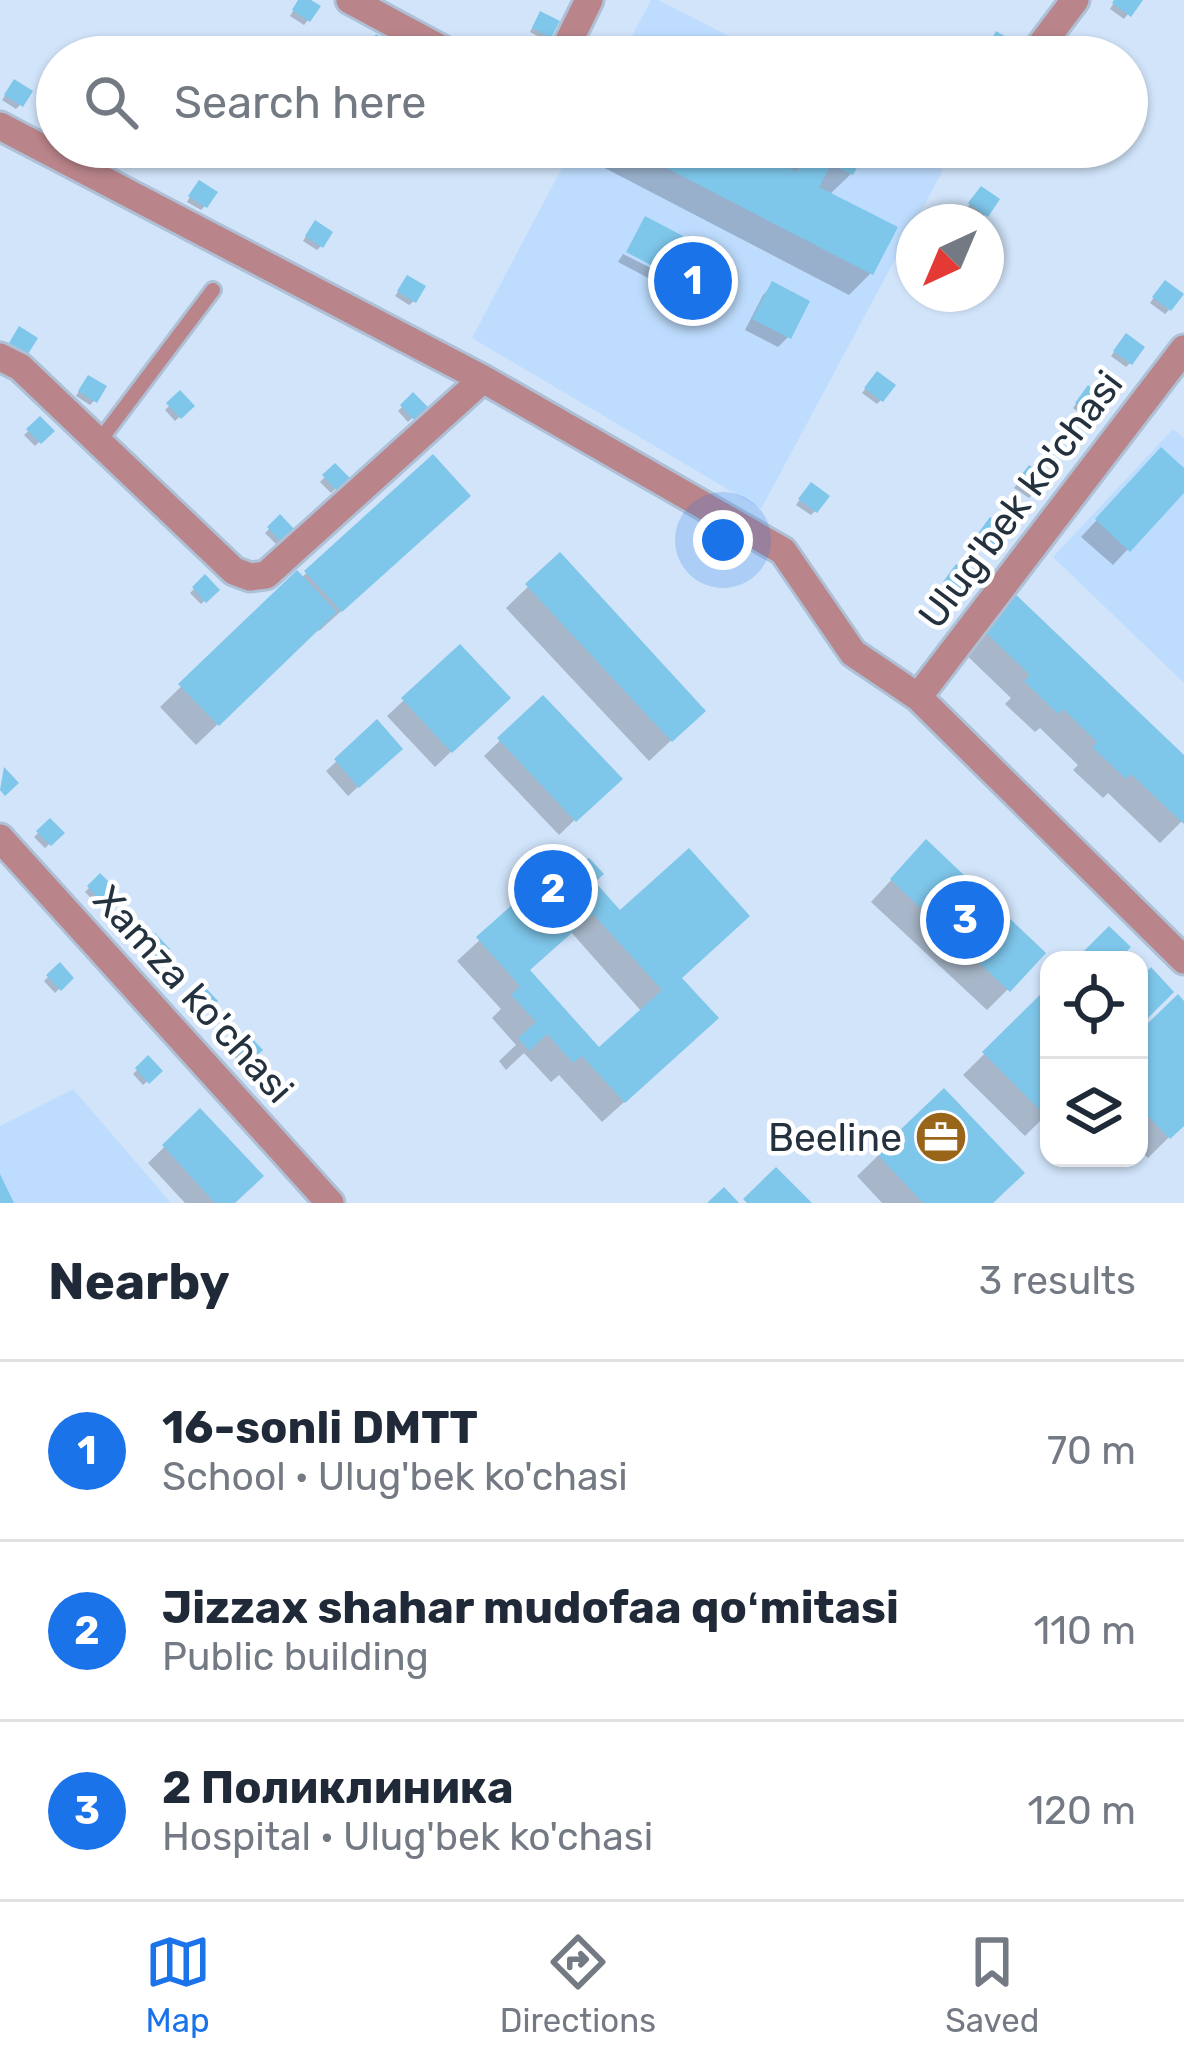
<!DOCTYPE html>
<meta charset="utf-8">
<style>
:root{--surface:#fff;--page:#f2f2f3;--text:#1f2937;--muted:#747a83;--line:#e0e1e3;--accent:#1a73e8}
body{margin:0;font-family:Rubik,sans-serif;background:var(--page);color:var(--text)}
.controls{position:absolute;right:36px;bottom:36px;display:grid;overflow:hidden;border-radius:24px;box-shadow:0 3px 9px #0004}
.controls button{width:108px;height:108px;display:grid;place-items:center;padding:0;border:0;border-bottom:3px solid var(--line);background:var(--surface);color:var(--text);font:60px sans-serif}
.compass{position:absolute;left:896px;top:204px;width:108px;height:108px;border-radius:50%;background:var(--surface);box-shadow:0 3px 9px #0004;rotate:224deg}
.you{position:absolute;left:723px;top:540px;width:42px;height:42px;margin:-30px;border:9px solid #fff;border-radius:50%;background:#1a73e8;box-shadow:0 0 0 18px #1a73e833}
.badge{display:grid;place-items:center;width:78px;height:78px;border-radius:50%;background:var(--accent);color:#fff;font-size:39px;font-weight:700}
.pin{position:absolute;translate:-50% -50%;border:6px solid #fff;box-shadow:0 3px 12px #0006}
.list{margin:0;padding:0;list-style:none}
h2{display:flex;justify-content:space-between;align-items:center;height:156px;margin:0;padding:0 48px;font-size:51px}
h2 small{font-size:39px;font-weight:400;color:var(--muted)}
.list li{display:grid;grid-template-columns:78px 1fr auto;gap:36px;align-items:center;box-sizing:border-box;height:180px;padding:0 48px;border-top:3px solid var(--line)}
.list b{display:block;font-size:45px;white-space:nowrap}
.list p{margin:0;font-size:39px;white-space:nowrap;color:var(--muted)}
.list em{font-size:39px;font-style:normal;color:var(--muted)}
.icon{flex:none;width:66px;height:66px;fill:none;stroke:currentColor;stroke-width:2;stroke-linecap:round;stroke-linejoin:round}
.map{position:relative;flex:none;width:1184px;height:1203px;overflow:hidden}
.search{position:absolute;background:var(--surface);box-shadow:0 3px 9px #0004;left:36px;right:36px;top:36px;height:132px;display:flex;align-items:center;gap:30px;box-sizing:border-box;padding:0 42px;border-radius:66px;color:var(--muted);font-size:45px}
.sheet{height:696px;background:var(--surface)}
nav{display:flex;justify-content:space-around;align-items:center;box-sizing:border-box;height:168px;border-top:3px solid var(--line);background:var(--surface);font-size:33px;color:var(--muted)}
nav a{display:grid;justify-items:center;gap:6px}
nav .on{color:var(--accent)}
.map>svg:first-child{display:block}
.built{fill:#beddfe}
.shadow{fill:#0003;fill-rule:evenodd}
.building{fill:#7ec6ea;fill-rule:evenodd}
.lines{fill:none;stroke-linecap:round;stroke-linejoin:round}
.lane-casing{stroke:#aec0d5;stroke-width:20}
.street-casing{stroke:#aec0d5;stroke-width:33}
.lane{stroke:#b9848a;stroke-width:14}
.street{stroke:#b9848a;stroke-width:27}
.labels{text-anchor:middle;stroke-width:9;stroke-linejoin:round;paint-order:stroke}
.street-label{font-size:39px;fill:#24313f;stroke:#fff}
.poi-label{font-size:39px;fill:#24313f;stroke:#fff;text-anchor:end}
</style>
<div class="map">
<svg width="1184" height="1203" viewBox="0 0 1184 1203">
<rect width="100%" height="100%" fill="#d1e4fa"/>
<path class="built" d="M651,0H658L770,57H621Z
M573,147H912L943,170L761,509L472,338Z
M1173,429L1184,438V683L1053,557Z
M73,1089L171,1203H0V1126Z"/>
<path class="shadow" d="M300,0H306L308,20L304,25L290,16Z
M1116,0H1139L1124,19L1110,9Z
M537,18L549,36L545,40L530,32Z
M992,39L1011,43L1004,57L985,53Z
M11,87L20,105L16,109L2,100Z
M92,147H114L105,159L91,150Z
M575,147H744L751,151L753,147H864L851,174L829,195L894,229L870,274L849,295L572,151Z
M1011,147H1034L1025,158Z
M195,188L205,206L201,210L187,202Z
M977,194L985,215L981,219L967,208Z
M311,228L321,246L317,250L303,241Z
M623,254L659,272L652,280L618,262Z
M404,283L414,301L409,305L395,296Z
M773,285L788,337L778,347L745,330L763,295Z
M1161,288L1169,310L1165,314L1150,303Z
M1122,341L1130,363L1126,367L1111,356Z
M873,379L881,400L877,404L862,393Z
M84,383L94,401L90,405L76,396Z
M1084,393L1091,415L1087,419L1073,408Z
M180,395L191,406L175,421L165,410Z
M413,396L424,407L408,422L398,411Z
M40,420L50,431L35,446L24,435Z
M433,458L446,517L319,631L317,629L196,745L160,707L297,575L301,578Z
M335,467L346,478L331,493L320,482Z
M1146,467L1184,472V489L1113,565L1081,537Z
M1025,473L1033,494L1029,498L1014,488Z
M807,490L815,511L811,515L796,505Z
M280,518L291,530L276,544L265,533Z
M986,525L994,547L990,551L976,540Z
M560,556L680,732L649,761L506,608Z
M952,572L959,594L955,598L941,587Z
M205,578L216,590L201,604L190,593Z
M1010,593L1184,759V819L1160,843L1108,793L1103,798L1073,770L1078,765L1040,728L1035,732L1005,704L1011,698L958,647Z
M460,648L507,698L435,767L387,716Z
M543,699L618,778L559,835L484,756Z
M377,724L389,759L348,796L326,771Z
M50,822L61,833L45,848L34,837Z
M569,858L679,979L694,1039L602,1122L559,1075L551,1082L524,1053L506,1070L499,1061L516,1045L492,1018L501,1009L457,961ZM571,932L642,1012L599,1051L527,971Z
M905,865L1008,989L987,1010L871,902Z
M100,877L111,888L96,903L85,892Z
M155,937L166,949L151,963L140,952Z
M59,966L70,978L55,993L44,981Z
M203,989L213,1001L198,1015L188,1004Z
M1049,990V1024L1042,1031L1049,1038V1112L1025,1136L963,1075Z
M1184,1005V1122L1148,1158L1139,1149V1036Z
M247,1039L258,1050L243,1065L232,1054Z
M148,1059L159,1071L143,1085L133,1074Z
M944,1092L990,1203H882L857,1176Z
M200,1112L232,1203H185L148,1163Z"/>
<path class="building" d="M298,0H311L321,6L310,22L292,10Z
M1114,0H1143L1131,17L1112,3Z
M540,11L560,21L551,38L532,28Z
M996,31L1015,42L1007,57L987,48Z
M376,34L395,46L388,57H376L366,51Z
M14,79L33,91L23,107L4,95Z
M626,147H750L797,172L805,156L787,147H868L853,175L831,164L819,187L898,227L873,275Z
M199,180L218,192L207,208L188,196Z
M981,186L1000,199L988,217L968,203Z
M645,216L683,236L664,272L626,252Z
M315,220L333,232L323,248L305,236Z
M407,275L426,286L416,303L397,291Z
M1165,280L1184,294L1171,311L1152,297Z
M772,281L810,301L791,339L752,319Z
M19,326L38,338L28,354L9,343Z
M1126,333L1145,347L1132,365L1113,351Z
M877,371L896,385L883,402L864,388Z
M88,375L107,386L97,403L78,391Z
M1088,385L1106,400L1094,417L1075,403Z
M180,390L195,406L181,419L166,403Z
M413,392L428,407L414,420L400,405Z
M40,416L55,431L41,444L26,429Z
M1161,447L1184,468V493L1130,552L1095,519Z
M433,454L471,496L342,612L304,571Z
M335,463L350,478L337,491L322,475Z
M1029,465L1048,479L1035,496L1016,482Z
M811,482L830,496L817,513L798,499Z
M280,514L295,530L282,543L267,527Z
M990,517L1009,531L996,549L977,535Z
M560,552L706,711L672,742L525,584Z
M956,564L975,578L962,596L943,582Z
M297,570L337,612L219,726L178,684Z
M205,574L220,590L206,603L192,587Z
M1010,589L1184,755V824L1131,774L1126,779L1092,747L1097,742L1063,709L1058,714L1024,681L1030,675L977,624Z
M460,644L511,698L452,753L401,698Z
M543,695L623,779L576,822L497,738Z
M377,719L403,749L359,788L334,759Z
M4,767L19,783L5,796L0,790Z
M50,818L65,833L51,846L36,831Z
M926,839L1046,953L1010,992L890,879Z
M689,848L750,916L682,978L719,1018L625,1103L582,1056L573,1063L547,1034L529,1051L518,1038L536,1022L511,995L520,986L476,937L569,854L580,866L589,858L604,874L595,882L620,910ZM593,914L662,990L599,1047L530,970Z
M100,873L115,888L101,901L87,886Z
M1109,926L1131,947L1118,960H1075Z
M155,933L170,949L157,961L142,946Z
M60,962L74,978L61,991L46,975Z
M1151,967L1174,992L1139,1027V979Z
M203,985L218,1001L204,1013L189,998Z
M1049,986L1046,1031L1049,1119L982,1052Z
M1178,994L1184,1001V1126L1170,1139L1139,1107V1032Z
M248,1034L263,1050L249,1063L234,1047Z
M148,1055L163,1071L149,1084L135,1068Z
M944,1088L1025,1173L993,1203H923L876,1153Z
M200,1108L264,1176L235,1203H215L162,1145Z
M776,1167L812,1203H747L743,1199Z
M0,1174L14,1203H0Z
M724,1187L739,1203H707Z"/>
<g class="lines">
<g class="lane-casing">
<path id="lane" d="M98,443L213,290"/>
</g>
<g class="street-casing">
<path id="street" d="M350,0L456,57
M561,57L589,0
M1032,57L1075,0
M0,126L483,379L783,551L853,653L918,697
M1184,349L918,697L1184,960
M0,357L20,367L234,571L250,577L266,575L483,379
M0,838L330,1203"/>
</g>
<use href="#lane" class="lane"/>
<use href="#street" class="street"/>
</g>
<defs>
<g id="office-disc" transform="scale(2.7)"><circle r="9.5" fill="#986519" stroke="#fff"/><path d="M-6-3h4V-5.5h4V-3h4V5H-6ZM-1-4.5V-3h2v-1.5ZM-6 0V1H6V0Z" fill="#fff"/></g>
</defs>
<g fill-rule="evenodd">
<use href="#office-disc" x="941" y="1137"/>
</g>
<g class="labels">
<g class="street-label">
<text transform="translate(1020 499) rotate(-53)" y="14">Ulug'bek ko'chasi</text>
<text transform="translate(194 994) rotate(48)" y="14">Xamza ko'chasi</text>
</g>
<g class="poi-label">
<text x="902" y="1151">Beeline</text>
</g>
</g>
</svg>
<div class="controls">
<button><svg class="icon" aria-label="locate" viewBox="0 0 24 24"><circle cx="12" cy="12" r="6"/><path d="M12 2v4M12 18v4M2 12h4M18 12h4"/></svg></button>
<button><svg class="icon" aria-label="layers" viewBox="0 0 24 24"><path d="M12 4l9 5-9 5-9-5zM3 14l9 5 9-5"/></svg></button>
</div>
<svg class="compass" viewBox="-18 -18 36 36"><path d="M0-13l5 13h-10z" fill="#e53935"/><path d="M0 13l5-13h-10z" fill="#747a83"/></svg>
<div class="you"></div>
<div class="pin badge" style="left:693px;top:281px">1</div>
<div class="pin badge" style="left:553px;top:889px">2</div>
<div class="pin badge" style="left:965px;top:920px">3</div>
<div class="search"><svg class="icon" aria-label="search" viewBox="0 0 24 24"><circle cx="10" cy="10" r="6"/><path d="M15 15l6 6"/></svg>Search here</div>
</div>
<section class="sheet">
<h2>Nearby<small>3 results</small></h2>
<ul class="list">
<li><span class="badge">1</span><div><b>16-sonli DMTT</b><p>School · Ulug'bek ko'chasi</p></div><em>70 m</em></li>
<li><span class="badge">2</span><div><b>Jizzax shahar mudofaa qoʻmitasi</b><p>Public building</p></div><em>110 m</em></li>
<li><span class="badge">3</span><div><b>2 Поликлиника</b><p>Hospital · Ulug'bek ko'chasi</p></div><em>120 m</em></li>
</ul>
</section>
<nav>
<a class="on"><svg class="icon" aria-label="map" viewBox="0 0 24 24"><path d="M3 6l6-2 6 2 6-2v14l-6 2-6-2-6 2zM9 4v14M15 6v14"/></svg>Map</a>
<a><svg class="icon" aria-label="directions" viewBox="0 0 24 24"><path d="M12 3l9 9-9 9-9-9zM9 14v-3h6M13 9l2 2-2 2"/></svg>Directions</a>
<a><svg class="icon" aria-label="saved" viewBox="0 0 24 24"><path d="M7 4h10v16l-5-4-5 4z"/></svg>Saved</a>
</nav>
